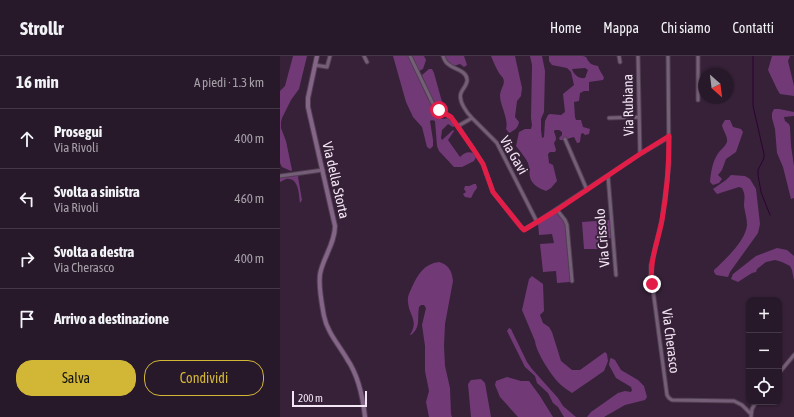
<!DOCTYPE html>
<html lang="it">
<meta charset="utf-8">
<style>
:root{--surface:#28192a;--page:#342636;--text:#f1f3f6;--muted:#a5a0a8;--line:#443847;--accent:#d2b736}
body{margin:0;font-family:"Asap Condensed",sans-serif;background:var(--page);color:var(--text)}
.controls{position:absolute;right:12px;bottom:12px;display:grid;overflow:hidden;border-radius:8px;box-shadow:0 1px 3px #0004}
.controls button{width:36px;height:36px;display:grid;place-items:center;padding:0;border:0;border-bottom:1px solid var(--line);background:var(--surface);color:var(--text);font:20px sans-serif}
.compass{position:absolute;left:418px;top:12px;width:36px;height:36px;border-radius:50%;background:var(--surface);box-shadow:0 1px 3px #0004;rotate:152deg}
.scale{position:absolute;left:12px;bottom:10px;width:75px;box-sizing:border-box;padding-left:4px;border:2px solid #f4e6f5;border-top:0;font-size:11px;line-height:14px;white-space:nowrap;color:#f4e6f5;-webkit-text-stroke:3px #362138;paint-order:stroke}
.stop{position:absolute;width:12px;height:12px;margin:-9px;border:3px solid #e11d48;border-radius:50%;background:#fff}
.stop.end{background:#e11d48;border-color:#fff;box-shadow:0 1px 4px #0008}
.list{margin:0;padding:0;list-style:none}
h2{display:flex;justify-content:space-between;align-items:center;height:52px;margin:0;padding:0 16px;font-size:17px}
h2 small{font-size:13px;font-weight:400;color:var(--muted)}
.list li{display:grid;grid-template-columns:26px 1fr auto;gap:12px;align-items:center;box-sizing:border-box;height:60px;padding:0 16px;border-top:1px solid var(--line)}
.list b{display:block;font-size:15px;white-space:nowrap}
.list p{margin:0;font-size:13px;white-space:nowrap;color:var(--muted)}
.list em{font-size:13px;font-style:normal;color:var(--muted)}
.actions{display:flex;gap:8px;padding:12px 16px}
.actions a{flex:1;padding:9px 0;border:1px solid var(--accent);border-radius:16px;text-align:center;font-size:14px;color:var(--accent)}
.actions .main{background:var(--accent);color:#111}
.icon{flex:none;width:22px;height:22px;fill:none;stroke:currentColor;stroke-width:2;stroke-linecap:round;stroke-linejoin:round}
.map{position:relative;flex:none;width:514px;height:361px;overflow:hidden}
header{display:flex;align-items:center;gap:24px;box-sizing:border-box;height:56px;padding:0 20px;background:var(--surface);border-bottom:1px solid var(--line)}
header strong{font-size:19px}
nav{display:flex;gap:22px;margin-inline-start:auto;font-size:14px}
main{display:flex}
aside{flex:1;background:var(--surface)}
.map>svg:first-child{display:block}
.green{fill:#713a76;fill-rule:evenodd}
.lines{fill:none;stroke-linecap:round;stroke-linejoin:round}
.stream{stroke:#2f0134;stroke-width:1}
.street-casing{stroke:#513f52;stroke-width:5}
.secondary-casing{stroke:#513f52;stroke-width:6}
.street{stroke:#755e77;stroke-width:3}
.secondary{stroke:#846487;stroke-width:4}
.route{stroke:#e11d48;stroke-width:5}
.labels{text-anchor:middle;stroke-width:4;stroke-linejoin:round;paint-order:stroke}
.street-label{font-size:14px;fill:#f4e6f5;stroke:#362138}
</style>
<header>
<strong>Strollr</strong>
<nav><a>Home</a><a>Mappa</a><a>Chi siamo</a><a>Contatti</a></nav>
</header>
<main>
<aside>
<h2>16 min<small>A piedi · 1.3 km</small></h2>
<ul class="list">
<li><svg class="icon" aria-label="ahead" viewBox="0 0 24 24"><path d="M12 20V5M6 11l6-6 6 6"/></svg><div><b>Prosegui</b><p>Via Rivoli</p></div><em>400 m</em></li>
<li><svg class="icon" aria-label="left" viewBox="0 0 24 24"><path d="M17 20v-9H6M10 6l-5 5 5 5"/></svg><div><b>Svolta a sinistra</b><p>Via Rivoli</p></div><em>460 m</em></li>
<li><svg class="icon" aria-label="right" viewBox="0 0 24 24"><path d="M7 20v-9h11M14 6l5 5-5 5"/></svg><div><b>Svolta a destra</b><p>Via Cherasco</p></div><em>400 m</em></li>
<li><svg class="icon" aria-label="arrive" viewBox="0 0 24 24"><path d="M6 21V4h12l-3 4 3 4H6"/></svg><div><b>Arrivo a destinazione</b></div></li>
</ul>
<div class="actions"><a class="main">Salva</a><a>Condividi</a></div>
</aside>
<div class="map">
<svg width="514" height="361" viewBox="0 0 514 361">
<rect width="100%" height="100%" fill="#362138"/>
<path class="green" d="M13,0H27L19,33L11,44L2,62L1,66V72L6,85L12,114L11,115L2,111L0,107V35L5,30Z
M113,0H128L148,43L156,55L162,58L160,60L162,63L169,62L176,69L173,71L168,68L162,74L161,82L162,84L173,74L174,75L168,84L180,101C184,97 188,95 193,97L196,101L194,105L182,111H174L159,95L157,90L155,65L152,64L150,65L153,84V90L150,93L147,91L142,71L133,61L126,46Z
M132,0H144L146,4L143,13L139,15Z
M164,0H184L187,9L184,11L180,8L174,10L167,7Z
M211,0H235L242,32L241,40L237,45L235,61L239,66C238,72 235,74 229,77L226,73C229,63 220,49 220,40C220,33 226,28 223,22C222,20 220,19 219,17C216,12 213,5 211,0Z
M250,0H262L265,15L264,56L261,63V74L262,82L264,81L265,65L268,59L270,58L281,59L285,56L283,38L294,29L291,16L287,12L272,9L269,5V0H303L306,1C309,7 311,9 318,10C320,16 322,17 324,22L323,24L309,26V35H304L300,37L299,45L294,46L295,61L296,64H301L303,71L310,73L309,78L305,79L303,77L301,78L300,86L298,87H297L294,81L283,84H280L279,82L282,79V76L279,74H275L274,75C275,80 278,82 274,87L276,94L275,96H270L268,98L269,107L273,109L277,125L271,132L266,135C260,133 251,128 250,121C249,116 250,110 247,105C244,100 240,95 236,90L239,76L245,73H251L252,69L251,62L252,9ZM305,12L308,14L305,22C299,23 294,19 292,13Z
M492,0H510L508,5L514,30V40L500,38L497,33L488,14Z
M149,13H152L154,17L164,53C162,53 160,53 158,52C153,48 145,26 142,19Z
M494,53H499L514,56V60L504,61L505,65L509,68L510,71L511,90L514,110V142L511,143L503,111L497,97L495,73L492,62V57Z
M445,64H450L453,71L461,73L463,76L456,96L446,103L442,114L438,119L442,123L439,127L433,129L430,126C431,116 432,108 437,99C440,94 445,91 447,86C448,80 443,75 442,69Z
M20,119L18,121L22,144L20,147C19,139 19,121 6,123C4,124 2,125 0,126V121Z
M451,119L465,120L470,123L476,133L480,168L478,177L450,216L448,221L436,219L434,216V214C445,204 466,184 467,169C467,163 465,156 464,150C464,142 466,140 462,132L459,131L437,138L433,133L446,124Z
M194,128H196L197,132L194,136L191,142L185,141L183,138L186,136L184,133L185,130H189Z
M276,156L285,166L290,226L277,227L276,215L263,216L260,188L274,187L272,178L259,179L258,167Z
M330,164L332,182L318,183V193H304L302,166Z
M497,192L507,194L514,200V224L512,214L510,210L502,206L495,204L486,206L477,213L476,216L472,217L458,226L451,223L453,218L476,200Z
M159,206C169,209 172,215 173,225L165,268L164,290L165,310L170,332L171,358L172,361H149L146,346L149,335L145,315V290L142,269L146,252L144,249H141L139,251C137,263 141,271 131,279H130C139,264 129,260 128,246C127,240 130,236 132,231C138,218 144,208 159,206Z
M252,220L263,228L264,255L260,259L263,267L269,271L272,276L281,305L292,314H300L325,296L327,298L328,305L324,315L292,337C288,334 284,332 281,329C272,321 256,296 255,285L242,254L249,223Z
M229,272L231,273L247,306L252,313L278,342L283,350L296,361H284L278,351L273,347L268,337L257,327L255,320L245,311L227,275Z
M331,302L335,304L341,314L358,324L364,330L367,341L365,344L345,349L324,361H307L311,356L338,337L345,335L351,336L352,334L351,331L336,322L329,309L330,303Z
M227,321L241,325H249L260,340L273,361H238L220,341L215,329L216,325Z
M201,323L205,327L211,361H191L188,328L191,324Z"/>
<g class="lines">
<path class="stream" d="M473,0V50L484,98V102L478,114V119L481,136L490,159"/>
<g class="street-casing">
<path id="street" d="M84,0L87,6
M130,0L154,50L159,54L169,60L178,70L203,108L213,136L243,173H245L257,166L360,98L389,81
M163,0C164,3 165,6 168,8C173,13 186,14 187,23C188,28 183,32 181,37C178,45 187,57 192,62
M339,0L340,6
M358,0L360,98
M388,0L389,108L382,164L371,209V219L387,339L389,342L392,344L454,345L462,349L471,358
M418,0V44
M35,9L47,11L50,0
M329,62L359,61
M178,70L192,62L217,87L257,166
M285,83L307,134
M0,120L43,114
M328,120L336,219
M277,154L285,164L287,169L292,225
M499,317L514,299
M471,361L472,353L476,346"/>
</g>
<g class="secondary-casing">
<path id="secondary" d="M37,0L28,42V51L55,170C55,186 45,199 41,214C37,225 42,249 44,260C47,276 59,289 67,303C78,319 83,342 85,361"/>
</g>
<use href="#street" class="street"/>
<use href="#secondary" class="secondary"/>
</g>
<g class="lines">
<path class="route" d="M159,54L171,61L194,94L203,108L213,136L241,171L244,174L277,154L360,98L389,80C389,108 387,137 382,164C378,186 369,205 372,228"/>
</g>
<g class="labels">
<g class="street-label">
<text transform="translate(348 49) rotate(-91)" y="5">Via Rubiana</text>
<text transform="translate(234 99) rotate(60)" y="5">Via Gavi</text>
<text transform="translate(56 124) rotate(77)" y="5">Via della Storta</text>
<text transform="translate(322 182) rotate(-95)" y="5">Via Crissolo</text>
<text transform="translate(391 285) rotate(83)" y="5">Via Cherasco</text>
</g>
</g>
</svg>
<div class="controls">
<button>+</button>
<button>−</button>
<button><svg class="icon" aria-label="locate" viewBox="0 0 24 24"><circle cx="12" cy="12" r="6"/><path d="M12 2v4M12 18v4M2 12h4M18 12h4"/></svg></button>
</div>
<svg class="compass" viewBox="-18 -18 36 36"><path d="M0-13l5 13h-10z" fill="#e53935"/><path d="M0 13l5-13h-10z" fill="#a5a0a8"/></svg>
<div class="scale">200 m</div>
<div class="stop" style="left:159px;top:54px"></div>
<div class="stop end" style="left:372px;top:228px"></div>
</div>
</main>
